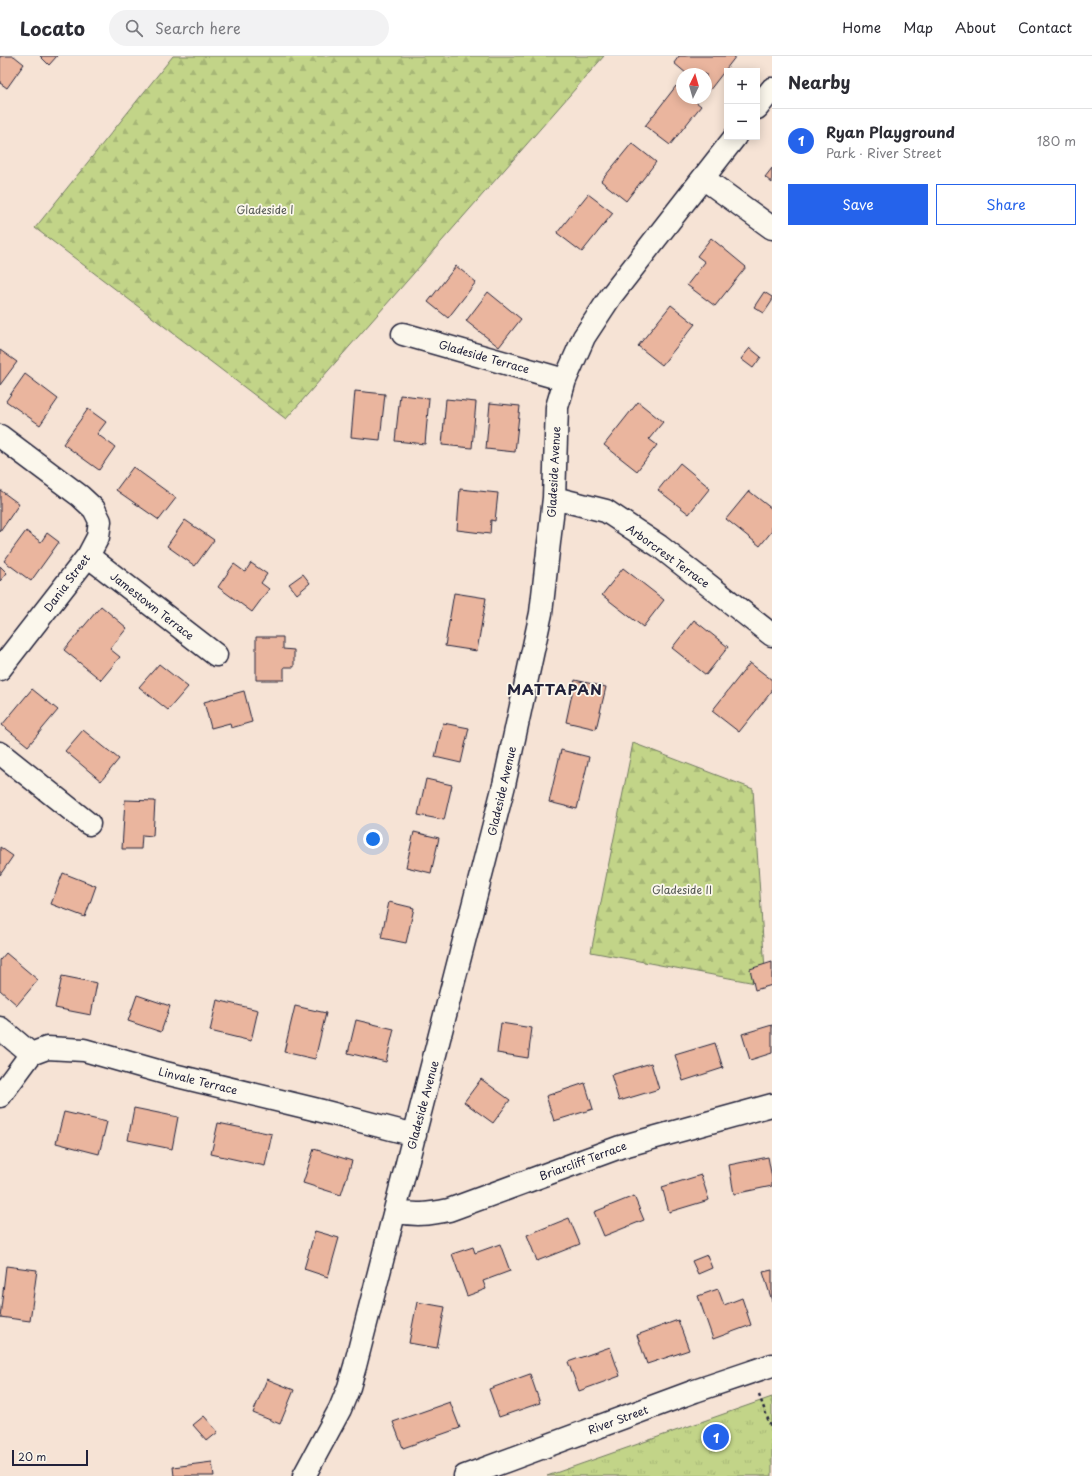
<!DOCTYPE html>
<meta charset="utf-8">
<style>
:root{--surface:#fff;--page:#f2f2f3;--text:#2b2b33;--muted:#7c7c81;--line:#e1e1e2;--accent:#2563eb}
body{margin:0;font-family:"Playpen Sans",sans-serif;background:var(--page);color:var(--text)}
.controls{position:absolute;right:12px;top:12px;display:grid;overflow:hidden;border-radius:0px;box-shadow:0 2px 10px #0003}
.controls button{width:36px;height:36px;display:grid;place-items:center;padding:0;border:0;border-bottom:1px solid var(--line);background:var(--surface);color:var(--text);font:20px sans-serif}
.compass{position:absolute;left:676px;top:12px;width:36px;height:36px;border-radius:50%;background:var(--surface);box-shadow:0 2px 10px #0003;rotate:5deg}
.scale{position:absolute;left:12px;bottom:10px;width:76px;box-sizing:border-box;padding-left:4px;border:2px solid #22223b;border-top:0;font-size:11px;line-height:14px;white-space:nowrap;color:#22223b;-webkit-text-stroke:3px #fbf7ec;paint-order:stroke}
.you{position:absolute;left:373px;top:783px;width:14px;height:14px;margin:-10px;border:3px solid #fff;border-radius:50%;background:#1a73e8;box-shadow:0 0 0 6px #1a73e833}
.badge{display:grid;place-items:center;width:26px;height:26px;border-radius:50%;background:var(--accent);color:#fff;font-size:13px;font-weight:700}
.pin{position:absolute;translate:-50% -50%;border:2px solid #fff;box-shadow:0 1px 4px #0006}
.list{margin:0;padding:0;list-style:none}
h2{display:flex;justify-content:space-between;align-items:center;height:52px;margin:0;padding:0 16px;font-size:17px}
h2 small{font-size:13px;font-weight:400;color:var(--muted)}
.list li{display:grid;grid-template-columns:26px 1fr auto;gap:12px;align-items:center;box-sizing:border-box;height:64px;padding:0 16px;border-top:1px solid var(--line)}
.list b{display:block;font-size:15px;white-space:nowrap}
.list p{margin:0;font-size:13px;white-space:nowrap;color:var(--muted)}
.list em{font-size:13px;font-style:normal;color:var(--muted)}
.actions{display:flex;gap:8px;padding:12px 16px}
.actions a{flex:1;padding:9px 0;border:1px solid var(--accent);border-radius:0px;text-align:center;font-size:14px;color:var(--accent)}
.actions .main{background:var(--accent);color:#fff}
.icon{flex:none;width:22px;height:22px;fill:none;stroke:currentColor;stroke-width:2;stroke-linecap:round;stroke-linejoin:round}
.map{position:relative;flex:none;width:772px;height:1420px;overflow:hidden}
header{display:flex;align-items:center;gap:24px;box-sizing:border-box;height:56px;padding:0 20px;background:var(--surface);border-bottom:1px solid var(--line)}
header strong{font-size:19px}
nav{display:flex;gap:22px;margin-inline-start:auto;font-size:14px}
.search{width:280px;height:36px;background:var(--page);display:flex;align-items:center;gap:10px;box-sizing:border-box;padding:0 14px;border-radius:22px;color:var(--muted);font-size:15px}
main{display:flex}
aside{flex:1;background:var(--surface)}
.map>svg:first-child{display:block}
.forest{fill:url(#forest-firs);stroke:#727b62}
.park{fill:url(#park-tufts);stroke:#727b62}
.building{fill:#eab59e;stroke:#22223b}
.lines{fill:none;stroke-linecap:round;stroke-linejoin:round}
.minor-casing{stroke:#22223b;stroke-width:25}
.major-casing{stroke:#22223b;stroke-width:25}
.path{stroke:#22223b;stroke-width:2.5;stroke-dasharray:3 3;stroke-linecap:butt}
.minor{stroke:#fbf7ec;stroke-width:22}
.major{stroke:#fbf7ec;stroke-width:22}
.labels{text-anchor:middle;stroke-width:3.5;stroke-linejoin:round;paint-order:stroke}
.park-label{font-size:11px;fill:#525752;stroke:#fbf7ec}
.street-label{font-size:11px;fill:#22223b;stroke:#fbf7ec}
.district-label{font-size:15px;font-weight:bold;letter-spacing:1px;fill:#22223b;stroke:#fbf7ec}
</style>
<header>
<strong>Locato</strong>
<div class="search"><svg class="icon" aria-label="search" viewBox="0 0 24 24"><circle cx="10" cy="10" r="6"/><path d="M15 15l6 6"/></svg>Search here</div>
<nav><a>Home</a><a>Map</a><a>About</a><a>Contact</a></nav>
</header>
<main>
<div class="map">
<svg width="772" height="1420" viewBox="0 0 772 1420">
<defs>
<pattern id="forest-firs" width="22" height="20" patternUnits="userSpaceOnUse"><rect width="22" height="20" fill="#c2d488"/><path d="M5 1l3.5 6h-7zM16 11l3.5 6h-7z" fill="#a6b676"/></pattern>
<pattern id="park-tufts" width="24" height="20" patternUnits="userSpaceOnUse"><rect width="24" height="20" fill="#c2d488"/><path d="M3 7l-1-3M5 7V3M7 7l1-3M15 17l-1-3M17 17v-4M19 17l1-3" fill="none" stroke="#a6b676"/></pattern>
</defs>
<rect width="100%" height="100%" fill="#f6e3d5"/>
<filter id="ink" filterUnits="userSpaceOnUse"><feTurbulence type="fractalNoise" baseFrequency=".025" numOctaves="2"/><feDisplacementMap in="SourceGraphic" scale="8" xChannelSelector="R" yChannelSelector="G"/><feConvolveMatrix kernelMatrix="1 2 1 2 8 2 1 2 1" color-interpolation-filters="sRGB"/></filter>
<g filter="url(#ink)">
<path class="forest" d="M173,0H604L286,363L35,172Z
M633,687L753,733L766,929L591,896Z"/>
<path class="park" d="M772,1341V1420H547Z"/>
<path class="building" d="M0,0H14L24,8L7,32L0,27Z
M40,0H57L49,9Z
M679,0H736L709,35L706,33V18H687L674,7Z
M676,30L682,35V42H691L701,50L670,89L645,70Z
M632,87L656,106L626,145L601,125Z
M772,112V127L765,121Z
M588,138L613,157L582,196L557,177Z
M711,182L746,211L715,250L687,229L705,206L697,200Z
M456,210L476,226L448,262L428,246Z
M488,236L521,263L499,291L466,265Z
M764,236L772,241V245L764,257L754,251Z
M671,249L695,268L662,309L638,290Z
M750,292L761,301L753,312L741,303Z
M0,294L17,306L0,329Z
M25,318L58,343L40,369L6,345Z
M355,335L385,338L380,384L351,381Z
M400,339L429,342L425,388L395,385Z
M446,343L476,346L472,392L442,389Z
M638,346L663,366L649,383L657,389L637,415L604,389Z
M490,347L520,350L515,396L486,393Z
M88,353L106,366L97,378L115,391L99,414L63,388Z
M680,407L710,432L689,458L658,434Z
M133,411L176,442L159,464L116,434Z
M460,433L498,437L495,465L491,464L490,478L457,474Z
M0,434L19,448L0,476Z
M749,435L772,453V475L760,490L726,463Z
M185,464L214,484L195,510L167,490Z
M26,475L41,486L47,477L59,486L31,525L4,505Z
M251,507L267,518L261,527L269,533L252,556L218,531L234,508L245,516Z
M0,510L7,517L0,525Z
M623,512L664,544L643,571L602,539Z
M303,518L310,527L297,538L289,528Z
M454,537L486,542L477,595L445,590Z
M101,550L127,572L110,593L120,601L101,624L64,594Z
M694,564L728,591L706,619L672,592Z
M256,581H283V593L294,594V611H284V624H256Z
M750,607L772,624V635L739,676L712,655Z
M159,608L188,631L168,654L139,631Z
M575,624L606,631L596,673L566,666Z
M32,633L58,654L28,690L2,669Z
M244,635L252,666L231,672L230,667L211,672L204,646Z
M443,667L469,672L461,707L435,701Z
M83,674L119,703L101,725L65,695Z
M561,694L589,701L577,753L549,746Z
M426,723L452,729L444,764L418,759Z
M125,744L155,745L153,780L142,779L141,793H122Z
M414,776L439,782L431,817L406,811Z
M0,791L13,800L0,819Z
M63,817L96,830L85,861L51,848Z
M389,846L414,852L406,887L381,882Z
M6,897L38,924L17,949L0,934V904Z
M772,906V929L755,934L750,913Z
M62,920L97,927L91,959L55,952Z
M137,939L170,950L161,976L128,965Z
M217,944L258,954L251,985L210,975Z
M295,950L326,957L315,1003L284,996Z
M356,964L394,973L386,1006L348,997Z
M501,967L532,972L528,1002L497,997Z
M772,969V997L750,1004L742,978Z
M715,987L723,1012L683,1025L675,999Z
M651,1007L659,1033L619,1045L611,1019Z
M481,1023L510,1044L493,1067L464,1046Z
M585,1027L593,1053L554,1065L546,1040Z
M134,1052L178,1061L172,1093L128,1084Z
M64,1056L107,1066L99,1098L56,1087Z
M218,1067L272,1078L265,1110L211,1098Z
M314,1093L352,1105L341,1139L303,1127Z
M768,1101L772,1122V1130L734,1138L729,1109Z
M701,1119L709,1144L669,1156L662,1131Z
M634,1140L644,1164L604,1180L594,1156Z
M569,1162L580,1188L537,1205L527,1179Z
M315,1175L339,1182L328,1221L304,1213Z
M500,1188L510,1215L483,1225L486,1233L467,1240L452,1198L473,1191L475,1197Z
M707,1199L712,1212L698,1218L692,1205Z
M6,1210L37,1214L30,1265L0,1261Z
M772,1214V1245L763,1216Z
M718,1233L724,1249L742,1242L751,1269L713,1283L698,1240Z
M417,1246L445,1251L437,1292L409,1287Z
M678,1264L689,1294L647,1308L637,1279Z
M610,1291L620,1320L579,1335L568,1306Z
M530,1318L540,1347L499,1361L489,1333Z
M267,1323L294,1334L280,1368L253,1357Z
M450,1346L460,1372L403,1392L393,1366Z
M204,1360L218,1376L207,1385L193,1369Z
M212,1406L214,1420H174L173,1411Z"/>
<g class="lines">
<g class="minor-casing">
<path id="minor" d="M757,52L772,33
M703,122L772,172
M403,278L565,324
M0,380L80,440L94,453L100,465L98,481L88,500L0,613
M554,442L606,455L659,490L772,579
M88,500L216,599
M0,697L89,768
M0,972L31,998
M0,1040L31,998L47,992L84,994L165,1017L322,1055L415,1079
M395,1155C414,1160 430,1158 449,1154L620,1091L772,1049
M304,1420L340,1353L349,1331L355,1310L504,729L541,557L554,442L557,351L565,324L584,281L611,240L735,81"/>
</g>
<g class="major-casing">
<path id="major" d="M465,1420L695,1335L772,1309"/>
</g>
<path class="path" d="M759,1339L772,1374"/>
<use href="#minor" class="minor"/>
<use href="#major" class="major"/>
</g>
</g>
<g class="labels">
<g class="park-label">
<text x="265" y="158">Gladeside I</text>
<text x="682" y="838">Gladeside II</text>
</g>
<g class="street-label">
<text transform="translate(484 301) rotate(16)" y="4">Gladeside Terrace</text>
<text transform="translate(554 416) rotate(-87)" y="4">Gladeside Avenue</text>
<text transform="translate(668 500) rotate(36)" y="4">Arborcrest Terrace</text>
<text transform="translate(67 527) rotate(-53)" y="4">Dania Street</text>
<text transform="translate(152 550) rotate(38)" y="4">Jamestown Terrace</text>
<text transform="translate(502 735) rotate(-77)" y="4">Gladeside Avenue</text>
<text transform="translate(198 1025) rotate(14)" y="4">Linvale Terrace</text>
<text transform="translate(423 1049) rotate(-75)" y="4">Gladeside Avenue</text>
<text transform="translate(583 1105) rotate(-20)" y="4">Briarcliff Terrace</text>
<text transform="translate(618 1364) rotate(-20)" y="4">River Street</text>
</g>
<g class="district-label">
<text x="555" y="639">MATTAPAN</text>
</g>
</g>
</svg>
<div class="controls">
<button>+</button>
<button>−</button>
</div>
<svg class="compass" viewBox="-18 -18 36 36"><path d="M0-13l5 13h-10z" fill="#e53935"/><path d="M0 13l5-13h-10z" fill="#7c7c81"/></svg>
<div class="scale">20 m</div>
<div class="you"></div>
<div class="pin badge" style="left:716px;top:1381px">1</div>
</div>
<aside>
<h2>Nearby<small></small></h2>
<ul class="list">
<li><span class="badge">1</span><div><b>Ryan Playground</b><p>Park · River Street</p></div><em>180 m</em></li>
</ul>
<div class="actions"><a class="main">Save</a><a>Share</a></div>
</aside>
</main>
